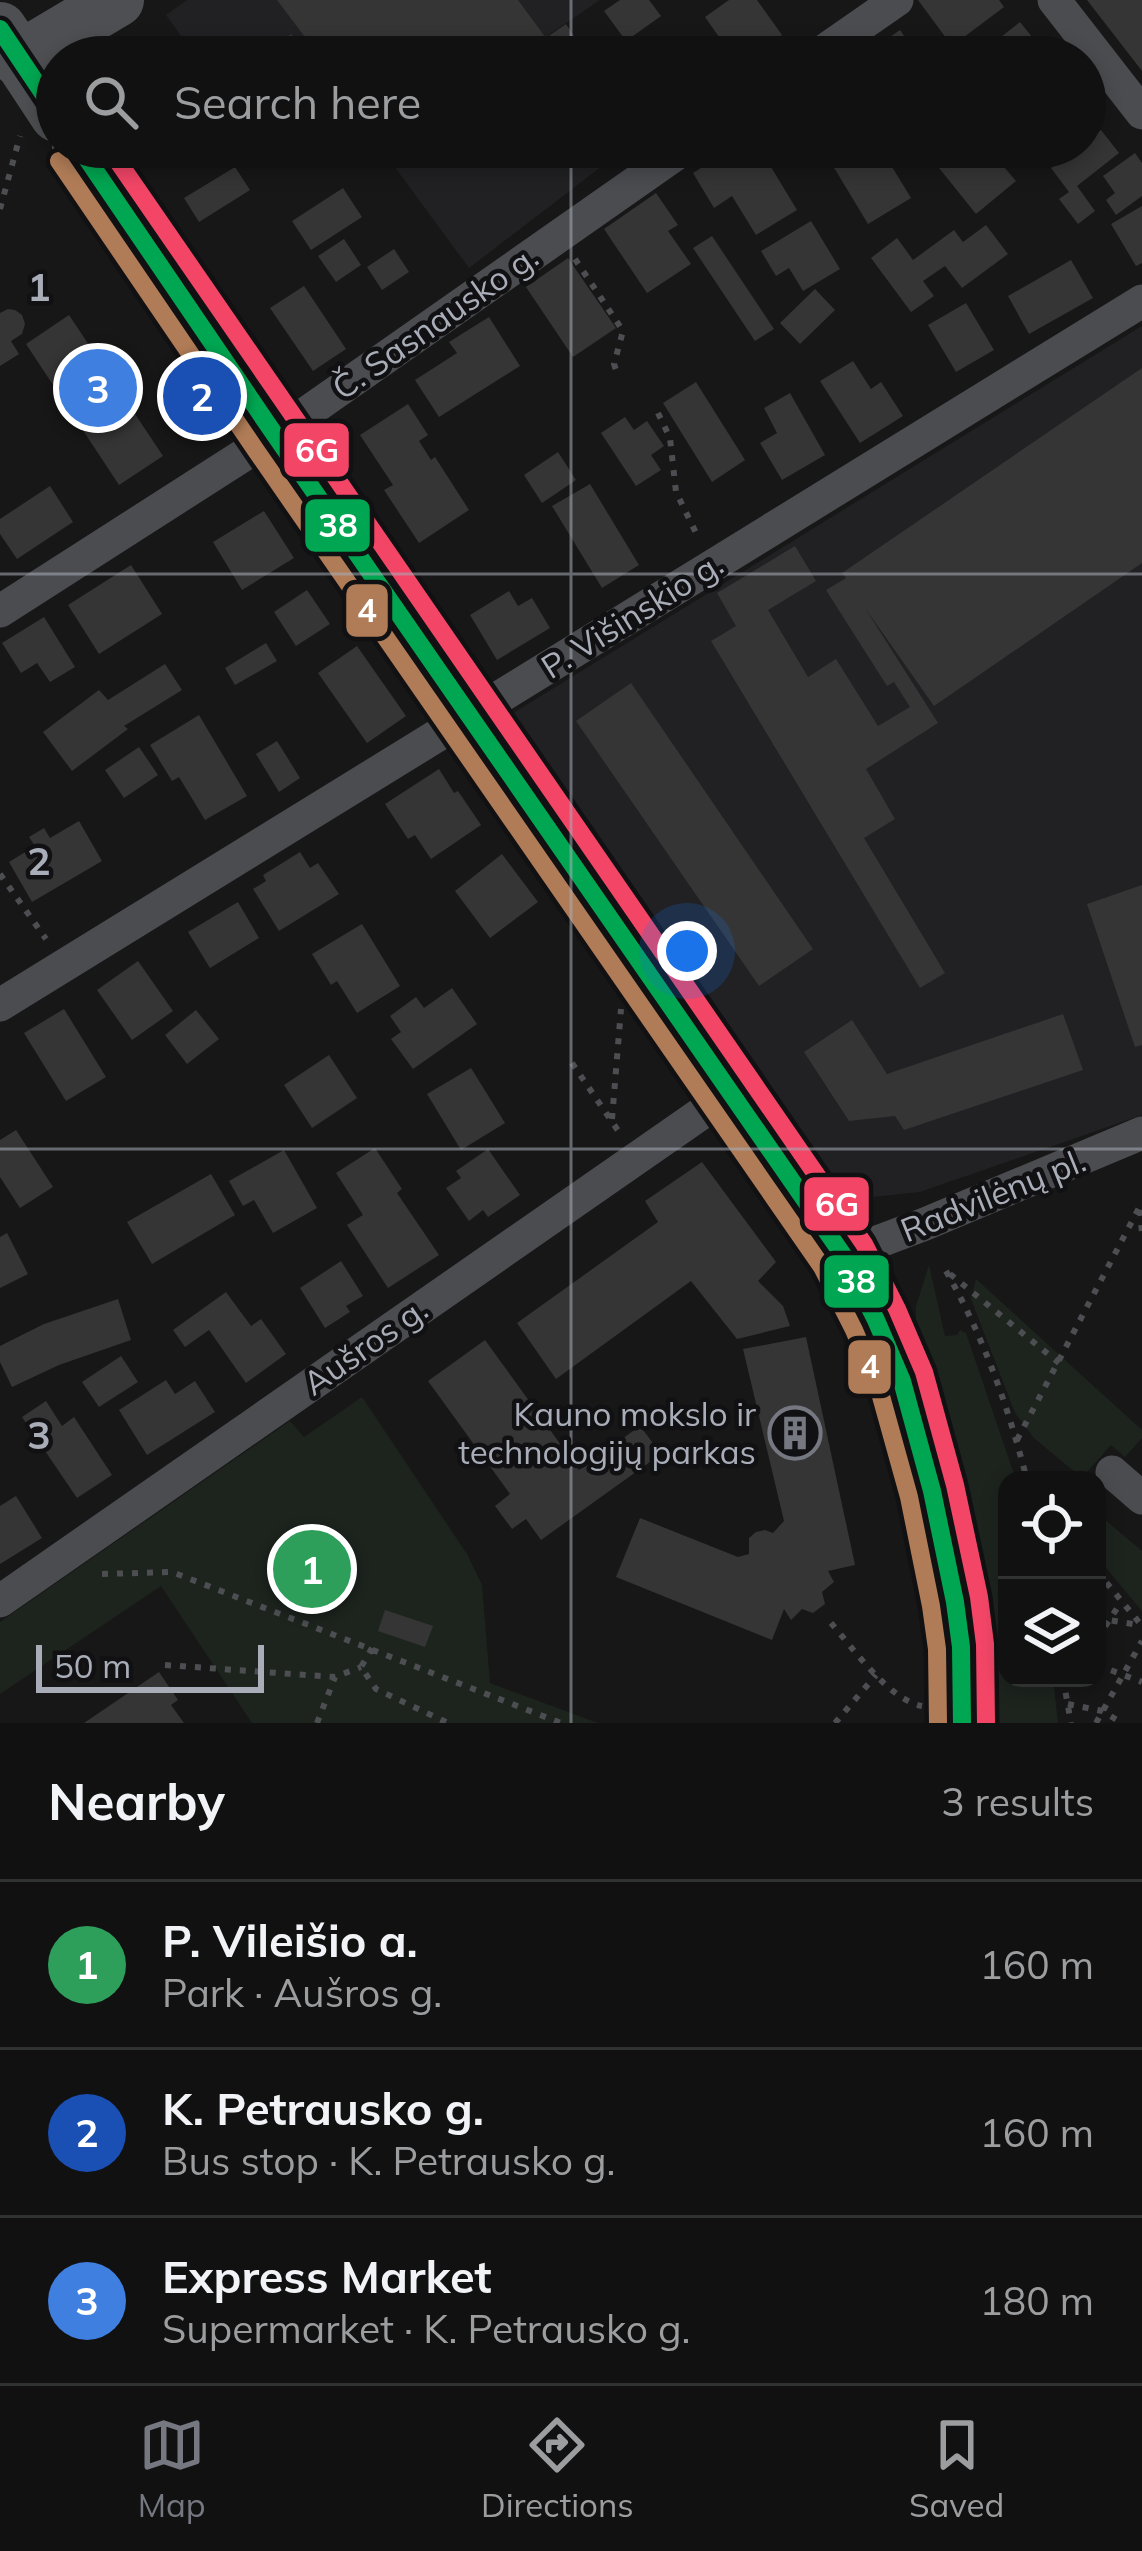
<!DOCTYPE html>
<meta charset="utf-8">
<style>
:root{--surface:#111;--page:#1e1f1f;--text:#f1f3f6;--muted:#9c9d9f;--line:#303131;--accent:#757880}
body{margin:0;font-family:Mulish,sans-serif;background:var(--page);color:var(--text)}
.controls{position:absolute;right:36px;bottom:36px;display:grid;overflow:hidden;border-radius:24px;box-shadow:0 6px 18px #0003}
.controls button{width:108px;height:108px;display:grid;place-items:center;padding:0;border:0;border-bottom:3px solid var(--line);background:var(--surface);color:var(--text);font:60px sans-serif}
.scale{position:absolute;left:36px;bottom:30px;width:228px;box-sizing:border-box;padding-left:12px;border:6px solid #a8adb8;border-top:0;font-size:33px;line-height:42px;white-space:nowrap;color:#a8adb8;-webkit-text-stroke:9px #111113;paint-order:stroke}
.you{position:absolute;left:687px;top:951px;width:42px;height:42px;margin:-30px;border:9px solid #fff;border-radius:50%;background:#1a73e8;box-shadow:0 0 0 18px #1a73e833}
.badge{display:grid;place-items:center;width:78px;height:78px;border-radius:50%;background:var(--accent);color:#fff;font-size:39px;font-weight:700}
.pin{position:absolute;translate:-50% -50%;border:6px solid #fff;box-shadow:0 3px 12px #0006}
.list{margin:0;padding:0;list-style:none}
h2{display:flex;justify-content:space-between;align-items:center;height:156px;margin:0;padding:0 48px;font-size:51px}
h2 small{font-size:39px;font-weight:400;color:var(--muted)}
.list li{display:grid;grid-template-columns:78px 1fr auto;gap:36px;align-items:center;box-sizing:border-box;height:168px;padding:0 48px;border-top:3px solid var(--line)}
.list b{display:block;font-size:45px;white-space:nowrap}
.list p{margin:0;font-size:39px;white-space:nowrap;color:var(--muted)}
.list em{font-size:39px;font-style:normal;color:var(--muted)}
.icon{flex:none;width:66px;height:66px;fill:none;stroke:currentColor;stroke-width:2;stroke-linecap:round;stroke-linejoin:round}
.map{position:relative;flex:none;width:1142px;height:1723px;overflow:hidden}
.search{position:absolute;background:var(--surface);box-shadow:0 6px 18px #0003;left:36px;right:36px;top:36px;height:132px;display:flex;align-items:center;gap:30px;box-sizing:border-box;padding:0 42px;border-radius:66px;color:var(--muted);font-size:45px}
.sheet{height:660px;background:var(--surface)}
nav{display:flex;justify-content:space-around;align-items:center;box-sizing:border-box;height:168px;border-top:3px solid var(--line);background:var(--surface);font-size:33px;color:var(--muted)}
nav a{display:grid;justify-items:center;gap:6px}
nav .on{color:var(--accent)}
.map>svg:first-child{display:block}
.built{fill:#212123}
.green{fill:#1d241e}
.building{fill:#353536}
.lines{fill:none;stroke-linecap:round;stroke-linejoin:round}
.path{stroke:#4d4e52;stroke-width:6;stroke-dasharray:6 9;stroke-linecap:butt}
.minor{stroke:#4b4c50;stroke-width:33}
.primary{stroke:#4d4f52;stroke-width:54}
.bus-1-casing{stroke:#111113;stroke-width:27}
.bus-2-casing{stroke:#111113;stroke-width:27}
.bus-3-casing{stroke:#111113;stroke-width:27}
.bus-1{stroke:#00a651;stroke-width:18}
.bus-2{stroke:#b07c57;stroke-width:18}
.bus-3{stroke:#f34667;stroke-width:18}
.grid{fill:none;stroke:#a8adb8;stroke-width:3;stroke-opacity:0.55}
.labels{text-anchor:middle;stroke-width:9;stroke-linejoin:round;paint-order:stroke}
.street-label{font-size:33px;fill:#a8adb8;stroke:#111113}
.poi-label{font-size:33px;fill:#a8adb8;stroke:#111113;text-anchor:end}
.grid-label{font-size:39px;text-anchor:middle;font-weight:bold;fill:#a8adb8;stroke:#111113;stroke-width:9;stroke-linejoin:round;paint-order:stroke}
.line-badge{stroke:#111113;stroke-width:4.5}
.badge-label{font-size:33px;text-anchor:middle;font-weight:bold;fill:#fff}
</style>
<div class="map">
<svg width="1142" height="1723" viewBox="0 0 1142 1723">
<rect width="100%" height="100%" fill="#171717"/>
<path class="built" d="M187,0H600L550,34L565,57H196L166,15Z
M380,147H627L469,268Z
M1142,326V1115L920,1192L863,1198L827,1182L512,727L510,715Z"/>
<path class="green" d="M929,1265L945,1336L957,1335L960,1330L966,1333L1016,1480H1007V1678H1053L1058,1723H995L992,1627L946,1412L916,1326V1306Z
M976,1279L1142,1430V1438L1125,1457L1111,1445L1082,1478L1034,1438L1015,1413L971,1299Z
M362,1397L467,1554L482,1585L490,1683L598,1723H252L161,1586L0,1694V1622L290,1421L304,1437Z
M1097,1513L1142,1551V1611L1097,1557Z"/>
<path class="building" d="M277,0H518L554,49L543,57H320Z
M620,0H649L661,16L626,41L604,11Z
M729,0H757L782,35L751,57H733L705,17Z
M918,0H999L1004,7L952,46Z
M1087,0H1142V71Z
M1020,22L1041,48L1029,57H976Z
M566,24L588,57H565L562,53L550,35Z
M900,30L919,57H861Z
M291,34L308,57H259Z
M664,40L676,57H640Z
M1101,130L1119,153L1077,186L1095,211L1078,224L1059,199L1069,192L1051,168L1079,147H1085V142Z
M388,147H423L400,164Z
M714,147H759L797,210L756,235L732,196L714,208L693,173L720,156Z
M864,147H880L911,198L868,224L833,166Z
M934,147H987L1016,181L976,214L927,153Z
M1135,153L1142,163V196L1116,215L1106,200L1115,193L1103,176Z
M235,167L250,190L199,222L184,198Z
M343,188L362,217L311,250L292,221Z
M656,193L678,225L668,231L691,264L647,293L604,229Z
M1142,206V263L1136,266L1111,224Z
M811,221L840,269L803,291L789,268L776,276L761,251Z
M986,225L1008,254L962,288L945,266L923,281L934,296L911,312L871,258L897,238L913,260L954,230L963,242Z
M712,236L774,329L755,341L693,248Z
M344,239L361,265L336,282L318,256Z
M394,249L409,272L382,290L367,267Z
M568,258L616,328L573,357L526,287Z
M1071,260L1093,298L1029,334L1008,296Z
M304,286L346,349L313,371L270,308Z
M815,289L835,310L800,344L780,323Z
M966,303L994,350L956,372L928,325Z
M8,309L15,310L22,315L25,324L22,334L11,341L19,354L0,366V313Z
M69,315L163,456L119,485L26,344Z
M489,317L520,366L439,417L415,380L457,353L449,342Z
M853,361L871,389L881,382L903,416L860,443L820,381Z
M1142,368V563L934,706L865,608L938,723L866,769L895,819L864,838L945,973L920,988L711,641L736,626L717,593L795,546L816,581L768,610L808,677L836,659L878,726L910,707L894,682L887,686L826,590L846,578L842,573Z
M696,382L745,460L712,482L663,403Z
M790,393L825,455L782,480L760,443L777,433L764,408Z
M408,404L428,435L419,441L431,460L435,457L469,510L419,543L384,490L393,485L360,435Z
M625,417L634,430L647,421L664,446L651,455L661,470L636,486L601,433Z
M558,452L576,480L542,503L524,475Z
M590,484L639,565L602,588L552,506Z
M50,486L73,522L17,559L0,534V519Z
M264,511L294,558L242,590L213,542Z
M131,565L162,614L99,654L68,605Z
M307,590L330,624L296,646L274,612Z
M509,591L518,606L532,598L550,628L497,660L470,615Z
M44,617L75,667L50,682L37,663L21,673L2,643Z
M266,643L277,661L235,685L225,668Z
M357,646L406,716L367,743L318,673Z
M165,664L182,690L124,726L128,729L72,771L43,732L99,690L108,700Z
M631,683L813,949L759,986L576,721Z
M199,715L247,796L205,820L179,777L172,781L150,745Z
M277,741L300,778L279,792L256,754Z
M139,747L158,775L124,798L105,770Z
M439,769L454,793L458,791L481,825L431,859L415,835L408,839L385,804Z
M79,821L102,861L32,902L9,862L35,846L29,837L44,828L50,838Z
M300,852L310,868L318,863L339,894L279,931L253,889L266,881L263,875Z
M502,854L538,902L490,938L455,891Z
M1142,885V1045L1135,1047L1087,904Z
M238,902L259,938L210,968L188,932Z
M362,924L400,986L357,1013L337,981L331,985L312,954Z
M138,961L173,1011L132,1040L97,990Z
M452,988L477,1024L413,1069L391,1039L401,1032L390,1016L416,997L424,1008Z
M64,1009L106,1077L66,1101L24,1033Z
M196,1010L219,1039L187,1064L165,1035Z
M1063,1014L1083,1070L904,1130L895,1116L849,1121L804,1052L852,1020L887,1074Z
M329,1055L357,1098L312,1128L284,1085Z
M471,1068L505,1123L461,1150L427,1094Z
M16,1130L53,1187L20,1208L0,1177V1140Z
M375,1148L402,1189L397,1193L439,1255L388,1288L347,1225L363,1215L336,1173Z
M488,1149L520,1195L488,1217L483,1210L469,1221L446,1188L461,1178L456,1171Z
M284,1150L317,1208L273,1233L254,1200L243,1206L229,1181Z
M702,1162L776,1262L758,1281L783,1306L790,1326L737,1339L691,1281L556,1379L517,1323L658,1222L645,1201Z
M211,1174L235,1215L152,1264L127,1222Z
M7,1233L28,1274L0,1288V1237Z
M341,1261L363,1296L346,1306L350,1312L325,1328L300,1288Z
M226,1292L251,1326L261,1319L286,1354L246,1383L209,1330L185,1347L173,1330Z
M118,1299L131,1340L59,1365L12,1387L0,1362V1346L44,1324Z
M806,1337L855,1565L828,1571L834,1582L822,1592L825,1604L813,1613L802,1609L791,1620L784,1609L772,1640L616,1577L640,1518L738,1557L749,1554V1538L756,1532L765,1530L773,1533L784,1521L743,1349Z
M485,1340L579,1470L640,1426L661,1454L541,1540L526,1519L512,1529L495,1506L510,1494L428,1381Z
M121,1356L138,1382L99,1407L82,1382Z
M166,1380L175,1394L195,1381L215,1412L147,1455L119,1410Z
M46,1401L62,1426L74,1417L112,1475L77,1498L22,1417Z
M16,1496L42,1538L0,1564V1506Z
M385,1610L433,1626L425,1647L378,1631Z
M159,1672L178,1700L171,1705L184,1723H84Z"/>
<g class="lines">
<path class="path" d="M0,209L20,136
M575,259L623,331L614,364L618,376
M658,413L670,438L676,492L699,539
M0,874L46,939
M572,1063L621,1135
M612,1119L621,1009
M1140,1210L1142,1233
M946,1271C983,1335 1009,1409 1027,1480
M950,1274L1059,1363
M1017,1440L1140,1206
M1097,1571L1142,1626
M102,1574L172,1572L561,1723
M1097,1618L1139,1625
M831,1623C853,1648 889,1700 922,1706
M1097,1639L1121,1602
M372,1648L361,1667L376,1689L448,1723
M165,1665L335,1677L361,1667
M1097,1665L1142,1682
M1063,1678L1071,1723
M1068,1704L1102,1711L1122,1723
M317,1723L335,1677
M835,1723L876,1675
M1096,1723L1142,1641"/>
<path class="minor" d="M1054,0L1142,113
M815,57L897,0
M0,611L275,435L686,147
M0,1005L1142,301
M843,1255L925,1224L1142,1133
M1112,1472L1142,1498
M0,1601L732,1092"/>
<path class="primary" d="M0,29L57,115
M18,59L117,0
M79,147L275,435L843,1255L876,1320L902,1381L932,1491L955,1602L961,1647L962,1723"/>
<g class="bus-1-casing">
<path id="bus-1" d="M0,29L57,114
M79,147L275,435L843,1255L876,1320L902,1381L932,1491L955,1602L961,1647L962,1723"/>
</g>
<g class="bus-2-casing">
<path id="bus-2" d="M59,161L255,449L822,1267L854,1330L879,1389L909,1497L931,1606L937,1649L938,1723"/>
</g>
<g class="bus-3-casing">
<path id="bus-3" d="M108,147L864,1244L897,1309L924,1372L955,1485L979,1597L985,1644L986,1723"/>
</g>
<use href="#bus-1" class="bus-1"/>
<use href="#bus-2" class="bus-2"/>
<use href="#bus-3" class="bus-3"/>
</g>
<path class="grid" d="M571,0V57M571,147V1723M0,574H1142M0,1149H1142"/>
<defs>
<g id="building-ring" transform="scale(2.7)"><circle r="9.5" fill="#111113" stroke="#757880" stroke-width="1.5"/><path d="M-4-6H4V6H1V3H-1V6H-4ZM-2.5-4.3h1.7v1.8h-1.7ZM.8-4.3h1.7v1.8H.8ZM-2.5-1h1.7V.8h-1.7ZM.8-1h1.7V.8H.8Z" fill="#757880"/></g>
</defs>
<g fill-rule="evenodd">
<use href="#building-ring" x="795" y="1433"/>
</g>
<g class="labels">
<g class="street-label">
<text transform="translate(435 322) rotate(-35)" y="12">Č. Sasnausko g.</text>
<text transform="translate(632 615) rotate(-32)" y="12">P. Višinskio g.</text>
<text transform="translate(993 1195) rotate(-22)" y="12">Radvilėnų pl.</text>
<text transform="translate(365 1346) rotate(-35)" y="12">Aušros g.</text>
</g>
<g class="poi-label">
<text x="756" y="1426">Kauno mokslo ir<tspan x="756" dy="38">technologijų parkas</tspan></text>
</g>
</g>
<g class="grid-label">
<text x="39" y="301">1</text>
<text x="39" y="875">2</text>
<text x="39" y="1449">3</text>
</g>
<g class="line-badge">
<rect x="282" y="421" width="69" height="58" rx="12" fill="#f34667"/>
<rect x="303" y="497" width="69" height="57" rx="12" fill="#00a651"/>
<rect x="344" y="582" width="46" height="57" rx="12" fill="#b07c57"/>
<rect x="802" y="1175" width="69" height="58" rx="12" fill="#f34667"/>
<rect x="822" y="1253" width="69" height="57" rx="12" fill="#00a651"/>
<rect x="846" y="1338" width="47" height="58" rx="12" fill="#b07c57"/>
</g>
<g class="badge-label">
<text x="317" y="462">6G</text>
<text x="338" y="537">38</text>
<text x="367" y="622">4</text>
<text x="837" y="1216">6G</text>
<text x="856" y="1293">38</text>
<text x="870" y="1378">4</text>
</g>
</svg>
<div class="controls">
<button><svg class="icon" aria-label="locate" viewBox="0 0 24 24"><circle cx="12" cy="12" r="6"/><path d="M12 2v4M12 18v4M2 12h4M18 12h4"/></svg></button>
<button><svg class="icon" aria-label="layers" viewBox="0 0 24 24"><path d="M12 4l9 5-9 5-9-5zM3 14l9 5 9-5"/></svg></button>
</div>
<div class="scale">50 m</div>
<div class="you"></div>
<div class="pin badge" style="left:312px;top:1569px;background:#2e9e5b">1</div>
<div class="pin badge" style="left:202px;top:396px;background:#1a4fb4">2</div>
<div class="pin badge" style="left:98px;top:388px;background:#3f7fe0">3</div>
<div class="search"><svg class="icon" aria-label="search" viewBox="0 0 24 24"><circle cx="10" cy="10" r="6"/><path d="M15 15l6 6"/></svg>Search here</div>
</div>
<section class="sheet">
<h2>Nearby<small>3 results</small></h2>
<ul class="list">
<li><span class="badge" style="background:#2e9e5b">1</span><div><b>P. Vileišio a.</b><p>Park · Aušros g.</p></div><em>160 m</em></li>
<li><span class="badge" style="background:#1a4fb4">2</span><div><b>K. Petrausko g.</b><p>Bus stop · K. Petrausko g.</p></div><em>160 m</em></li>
<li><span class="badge" style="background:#3f7fe0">3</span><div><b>Express Market</b><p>Supermarket · K. Petrausko g.</p></div><em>180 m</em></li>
</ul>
</section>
<nav>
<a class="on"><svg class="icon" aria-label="map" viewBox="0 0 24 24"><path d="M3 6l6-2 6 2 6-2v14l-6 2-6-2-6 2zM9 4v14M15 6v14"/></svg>Map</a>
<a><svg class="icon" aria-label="directions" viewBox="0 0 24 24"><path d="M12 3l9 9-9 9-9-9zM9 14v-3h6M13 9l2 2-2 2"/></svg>Directions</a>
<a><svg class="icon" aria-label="saved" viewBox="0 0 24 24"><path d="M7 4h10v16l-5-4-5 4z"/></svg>Saved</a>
</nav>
